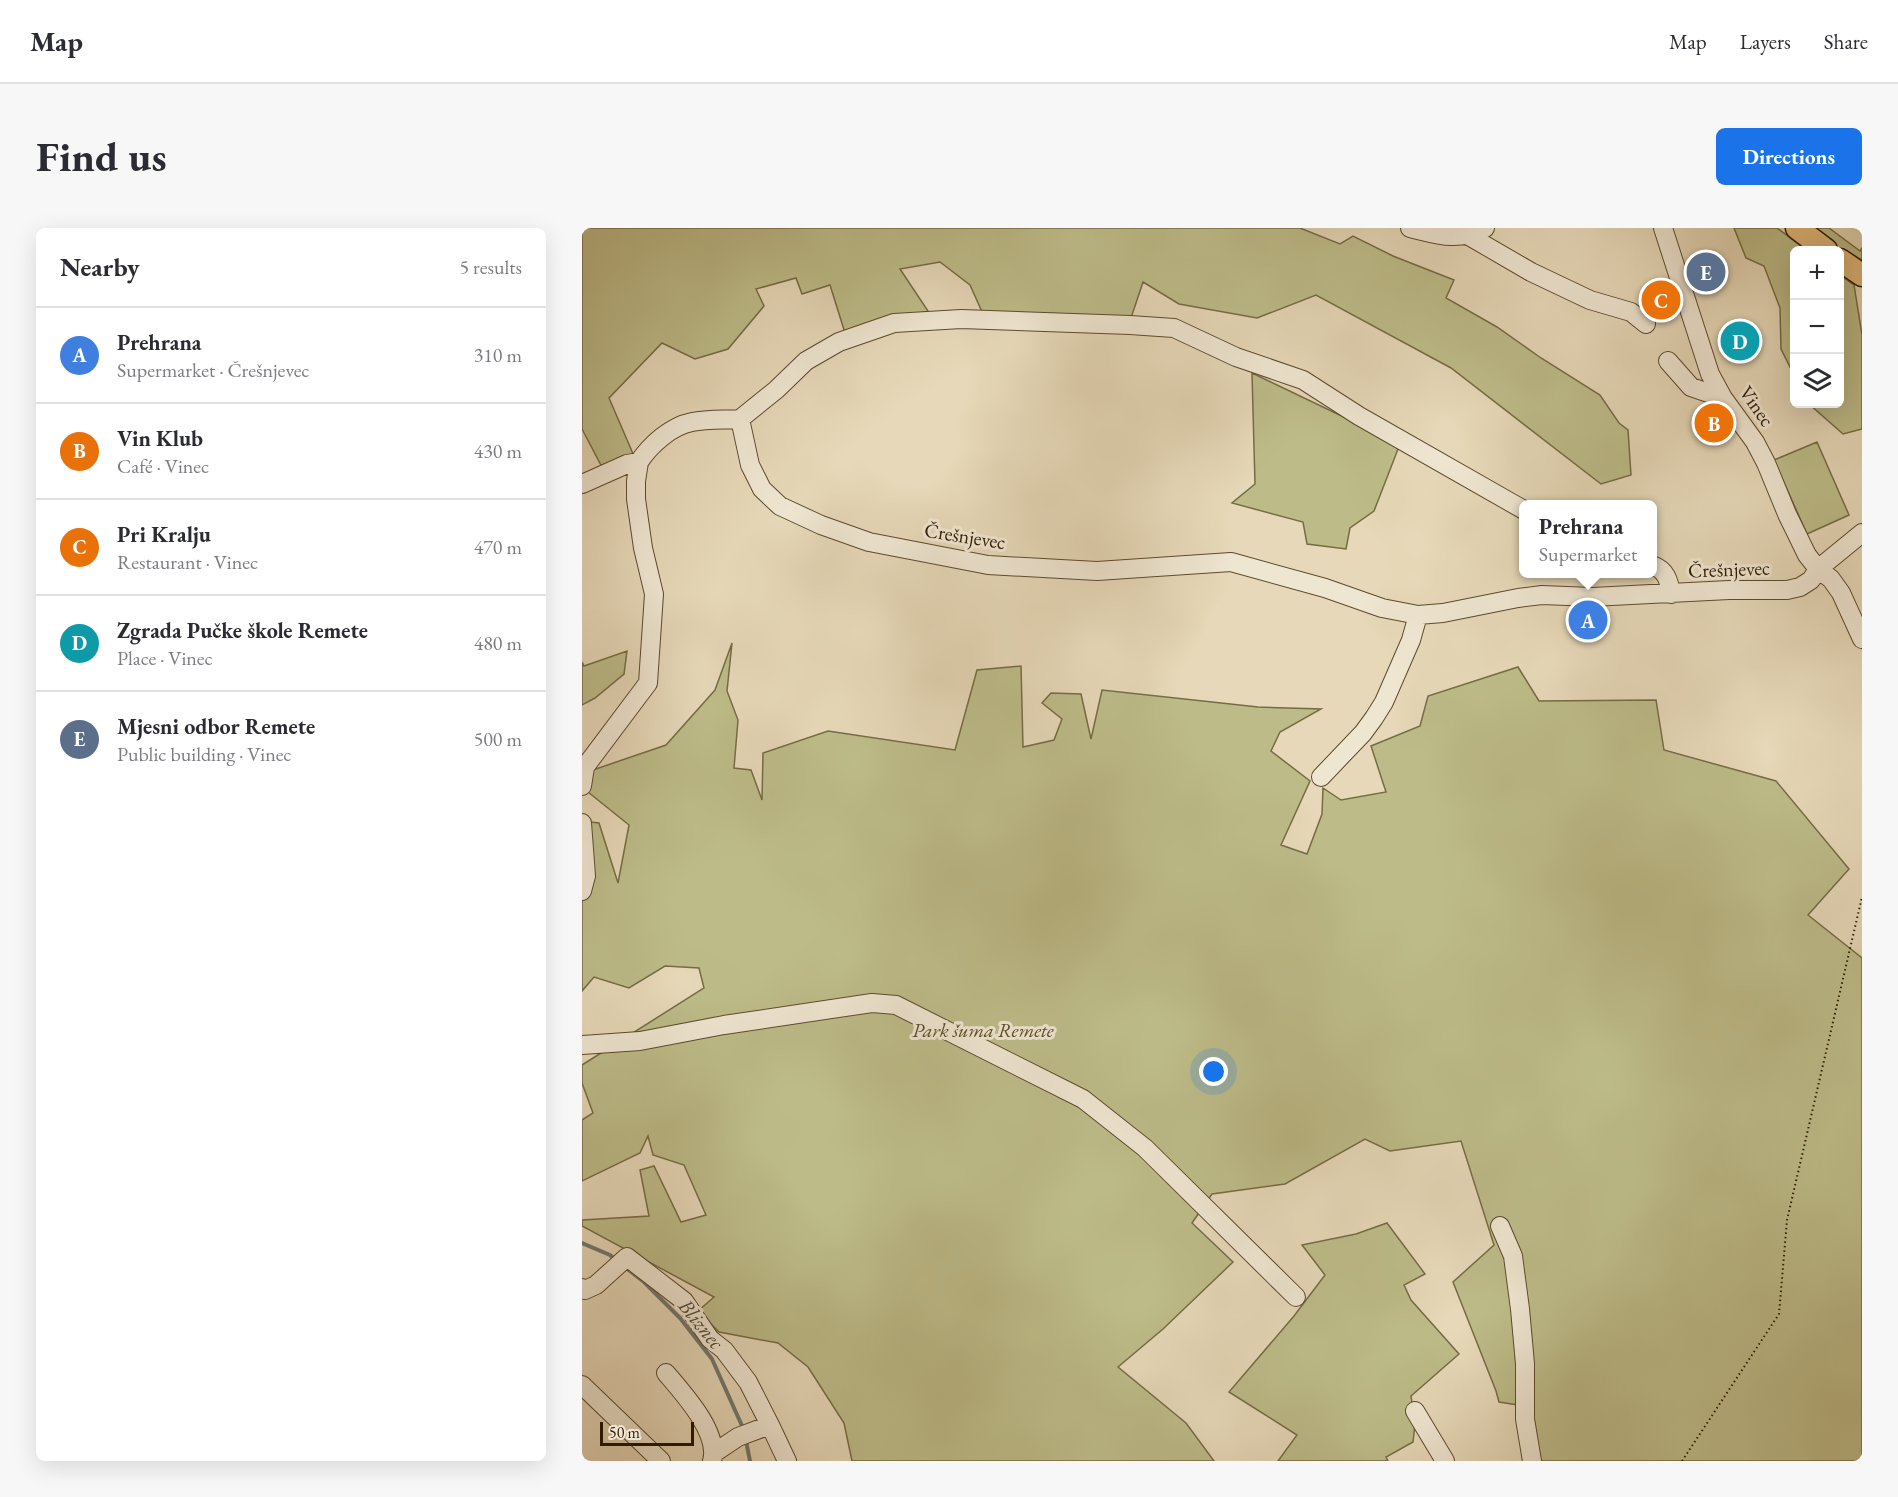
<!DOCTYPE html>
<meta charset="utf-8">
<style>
:root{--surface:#fff;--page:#f7f7f7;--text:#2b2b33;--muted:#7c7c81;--line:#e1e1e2;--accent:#1a73e8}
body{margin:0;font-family:"EB Garamond",serif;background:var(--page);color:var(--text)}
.controls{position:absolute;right:18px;top:18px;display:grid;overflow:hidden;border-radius:9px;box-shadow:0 6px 24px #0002}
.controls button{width:54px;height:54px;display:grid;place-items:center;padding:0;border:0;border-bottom:2px solid var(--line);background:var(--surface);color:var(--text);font:30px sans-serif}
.scale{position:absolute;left:18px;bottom:15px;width:94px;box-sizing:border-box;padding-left:6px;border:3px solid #2f1b00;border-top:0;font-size:16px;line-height:21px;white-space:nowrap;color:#2f1b00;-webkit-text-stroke:4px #efe6d1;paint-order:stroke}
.you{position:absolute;left:632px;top:844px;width:21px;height:21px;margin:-15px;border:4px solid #fff;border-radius:50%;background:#1a73e8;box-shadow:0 0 0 9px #1a73e833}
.badge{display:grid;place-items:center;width:39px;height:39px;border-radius:50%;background:var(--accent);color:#fff;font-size:20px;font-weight:700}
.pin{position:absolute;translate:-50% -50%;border:3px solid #fff;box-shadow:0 2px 6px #0006}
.popup{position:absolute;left:937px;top:272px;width:138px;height:78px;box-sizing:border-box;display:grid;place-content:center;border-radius:9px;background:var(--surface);filter:drop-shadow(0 2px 4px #0005);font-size:20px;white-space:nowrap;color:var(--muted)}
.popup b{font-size:22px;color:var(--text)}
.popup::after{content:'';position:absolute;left:50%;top:100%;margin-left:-12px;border:12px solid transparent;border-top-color:var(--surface)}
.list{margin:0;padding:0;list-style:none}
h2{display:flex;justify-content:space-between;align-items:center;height:78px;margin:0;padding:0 24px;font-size:26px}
h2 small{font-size:20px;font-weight:400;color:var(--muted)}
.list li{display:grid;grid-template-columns:39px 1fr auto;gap:18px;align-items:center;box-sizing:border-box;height:96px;padding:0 24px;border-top:2px solid var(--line)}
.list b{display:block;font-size:22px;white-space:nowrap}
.list p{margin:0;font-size:20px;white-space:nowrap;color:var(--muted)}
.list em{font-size:20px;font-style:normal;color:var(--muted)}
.icon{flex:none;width:33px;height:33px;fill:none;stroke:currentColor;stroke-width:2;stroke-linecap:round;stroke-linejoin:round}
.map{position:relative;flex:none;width:1280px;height:1233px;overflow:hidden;border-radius:9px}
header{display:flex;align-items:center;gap:36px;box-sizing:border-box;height:84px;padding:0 30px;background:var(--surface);border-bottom:2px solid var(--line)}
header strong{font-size:28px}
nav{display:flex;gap:33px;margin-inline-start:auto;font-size:21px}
.intro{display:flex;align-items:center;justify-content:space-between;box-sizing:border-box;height:144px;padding:0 36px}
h1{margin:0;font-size:42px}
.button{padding:15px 27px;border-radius:9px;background:var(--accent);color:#fff;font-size:21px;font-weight:700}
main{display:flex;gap:36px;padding:0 36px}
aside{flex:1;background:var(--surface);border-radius:9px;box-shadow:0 6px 24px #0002}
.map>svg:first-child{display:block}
.green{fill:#bdbc89;stroke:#766c44;stroke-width:1.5}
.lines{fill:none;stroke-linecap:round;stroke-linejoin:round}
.stream{stroke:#717870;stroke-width:4}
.minor-casing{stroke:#5d4a2e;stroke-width:20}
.major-casing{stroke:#2f1b00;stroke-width:25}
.path{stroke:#2f1b00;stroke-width:2;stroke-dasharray:1.5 3;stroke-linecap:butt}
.minor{stroke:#efe6d1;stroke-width:18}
.major{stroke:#e3bc7c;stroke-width:22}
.labels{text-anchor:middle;stroke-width:6;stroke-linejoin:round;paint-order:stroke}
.street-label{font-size:20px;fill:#2f1b00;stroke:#efe6d1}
.park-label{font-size:20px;font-style:italic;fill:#5a4b29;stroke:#efe6d1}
.water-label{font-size:21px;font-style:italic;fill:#504a38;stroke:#efe6d1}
</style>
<header>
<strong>Map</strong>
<nav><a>Map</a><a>Layers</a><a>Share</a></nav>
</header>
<div class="intro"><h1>Find us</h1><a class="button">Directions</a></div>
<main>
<aside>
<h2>Nearby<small>5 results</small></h2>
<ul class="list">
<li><span class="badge" style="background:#3f7fe0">A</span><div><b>Prehrana</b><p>Supermarket · Črešnjevec</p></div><em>310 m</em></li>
<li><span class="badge" style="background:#e8710a">B</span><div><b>Vin Klub</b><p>Café · Vinec</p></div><em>430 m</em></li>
<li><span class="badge" style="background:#e8710a">C</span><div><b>Pri Kralju</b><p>Restaurant · Vinec</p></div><em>470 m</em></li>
<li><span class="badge" style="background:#0f9aa8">D</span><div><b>Zgrada Pučke škole Remete</b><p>Place · Vinec</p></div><em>480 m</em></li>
<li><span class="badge" style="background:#5c6f8a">E</span><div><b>Mjesni odbor Remete</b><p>Public building · Vinec</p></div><em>500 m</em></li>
</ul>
</aside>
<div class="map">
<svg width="1280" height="1233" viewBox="0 0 1280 1233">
<rect width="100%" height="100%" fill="#e6d8b8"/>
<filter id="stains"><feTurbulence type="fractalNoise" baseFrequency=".00333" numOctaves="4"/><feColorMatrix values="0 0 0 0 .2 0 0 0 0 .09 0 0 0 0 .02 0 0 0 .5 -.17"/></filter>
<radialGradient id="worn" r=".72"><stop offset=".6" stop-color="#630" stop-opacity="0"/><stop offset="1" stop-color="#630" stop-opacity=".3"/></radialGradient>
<path class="green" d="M0,0H718L758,16L771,8L811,28L872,52L864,70L915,99L959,130L1018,167L1037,195L1046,202L1049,247L1019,256L869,140L734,67L675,90L597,76L561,54L548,93L401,86L388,57L358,34L318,41L346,83L263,105L248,57L220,66L214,50L174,61L182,78L146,121L113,131L80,115L27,170L52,228L21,241L0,201Z
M1152,0H1195L1225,22H1212V147L1199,121L1198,80L1182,38L1164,30Z
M1224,0H1247L1278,23L1280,20V31L1277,32L1255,22Z
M1258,47L1272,57L1280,107V201L1261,206L1227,176H1258Z
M670,145L818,216L792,283L768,300L764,321L725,316L721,294L650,275L673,256Z
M1235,214L1267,287L1225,306L1192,232Z
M150,415L145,463L156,492L152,540L169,542L180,572L181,525L246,503L373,522L395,442L439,438L441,519L472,512L480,491L460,475L469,465L499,466L509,511L520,462L676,479L739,481L698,504L689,523L728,553L699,617L725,626L740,586L741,560L759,572L804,564L789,518L838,498L846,468L936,439L957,473L1074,472L1082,522L1194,553L1267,641L1226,687L1280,730V1233H953L936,1177L917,1174L914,1163L871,1054L912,1017L879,913L808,923L783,911L703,956L630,966L610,995L651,1034L581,1101L536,1139L604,1195L632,1233H270L262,1195L226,1139L196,1115L137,1104L116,1083L132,1069L0,998V992L67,988L58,942L72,938L99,994L124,987L102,937L71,927L66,908L58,925L0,953V892L11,885L0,855V837L122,760L117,740L83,738L47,760L12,749L0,763V593L17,595L36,655L47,597L1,560L2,545L84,517L133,462Z
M45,423L42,446L13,470L0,477V434L2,438Z
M805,995L843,1046L822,1057L829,1072L877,1126L829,1168L833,1196L831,1214L804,1229L806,1233H696L715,1207L647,1164L712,1088L743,1047L720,1017L774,1006Z"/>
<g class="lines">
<path class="stream" d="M0,1015L28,1027L35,1033
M43,1039L62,1054L98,1090L130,1131L161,1200
M164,1213L168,1233"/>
<g class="minor-casing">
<path id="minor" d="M828,0C857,7 875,14 903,0
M1081,0L1128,146L1141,170L1173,214L1184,235L1205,286L1225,327L1236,341L1249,351L1259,365L1280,411
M887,8L949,44L1008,72L1049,84L1064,96
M1086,133L1109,159L1141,170
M158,191L168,237L180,261L198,278L239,297L287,314L406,337L515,343L649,334L743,360L800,380L836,387L861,385L936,370L960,367L1010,369L1147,362H1205L1218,359L1229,352L1236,341L1280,305
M158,191L194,162L224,133L257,114L312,95L379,91L548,97L592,100L654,129L721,152L777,188L942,282
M0,256L45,236L57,234C68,217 89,198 110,194C125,191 142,192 158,191
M1070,337C1084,342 1087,352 1089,366
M739,549L781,505L792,490L802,474L829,412L836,387
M0,558L3,539L66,455L72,366L61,320L54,271V253L57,234
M0,595L4,648L0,663
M0,817L58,813L142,797L290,775L314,777L501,871L563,920L714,1069
M918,998L931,1028L938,1081L943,1136V1191L950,1233
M0,1060L3,1062L14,1057L45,1029L102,1073L128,1111L142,1122L166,1154L188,1197
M84,1145C101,1165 138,1205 130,1233
M0,1157L79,1233
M833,1183L863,1233
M132,1225L156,1209L188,1197L205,1233"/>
</g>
<g class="major-casing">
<path id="major" d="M1215,0L1244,22
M1258,32L1280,47"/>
</g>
<path class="path" d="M1100,1233L1197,1086L1205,992L1280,669"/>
<use href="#minor" class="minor"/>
<use href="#major" class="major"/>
</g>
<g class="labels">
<g class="street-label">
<text transform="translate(1175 178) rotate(55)" y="7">Vinec</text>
<text transform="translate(383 308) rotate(9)" y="7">Črešnjevec</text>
<text transform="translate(1147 341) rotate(-2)" y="7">Črešnjevec</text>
</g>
<g class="park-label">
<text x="401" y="809">Park šuma Remete</text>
</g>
<g class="water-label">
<text transform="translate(119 1096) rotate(51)" y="7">Bliznec</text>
</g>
</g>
<rect width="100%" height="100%" filter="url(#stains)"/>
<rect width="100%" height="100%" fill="url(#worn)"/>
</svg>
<div class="controls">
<button>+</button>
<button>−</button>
<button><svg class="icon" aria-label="layers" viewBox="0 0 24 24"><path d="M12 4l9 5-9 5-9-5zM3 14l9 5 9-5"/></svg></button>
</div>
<div class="scale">50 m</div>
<div class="you"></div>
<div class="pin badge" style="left:1006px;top:392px;background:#3f7fe0">A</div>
<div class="popup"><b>Prehrana</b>Supermarket</div>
<div class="pin badge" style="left:1132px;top:195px;background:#e8710a">B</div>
<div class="pin badge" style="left:1079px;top:72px;background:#e8710a">C</div>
<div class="pin badge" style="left:1158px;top:113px;background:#0f9aa8">D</div>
<div class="pin badge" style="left:1124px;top:44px;background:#5c6f8a">E</div>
</div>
</main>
